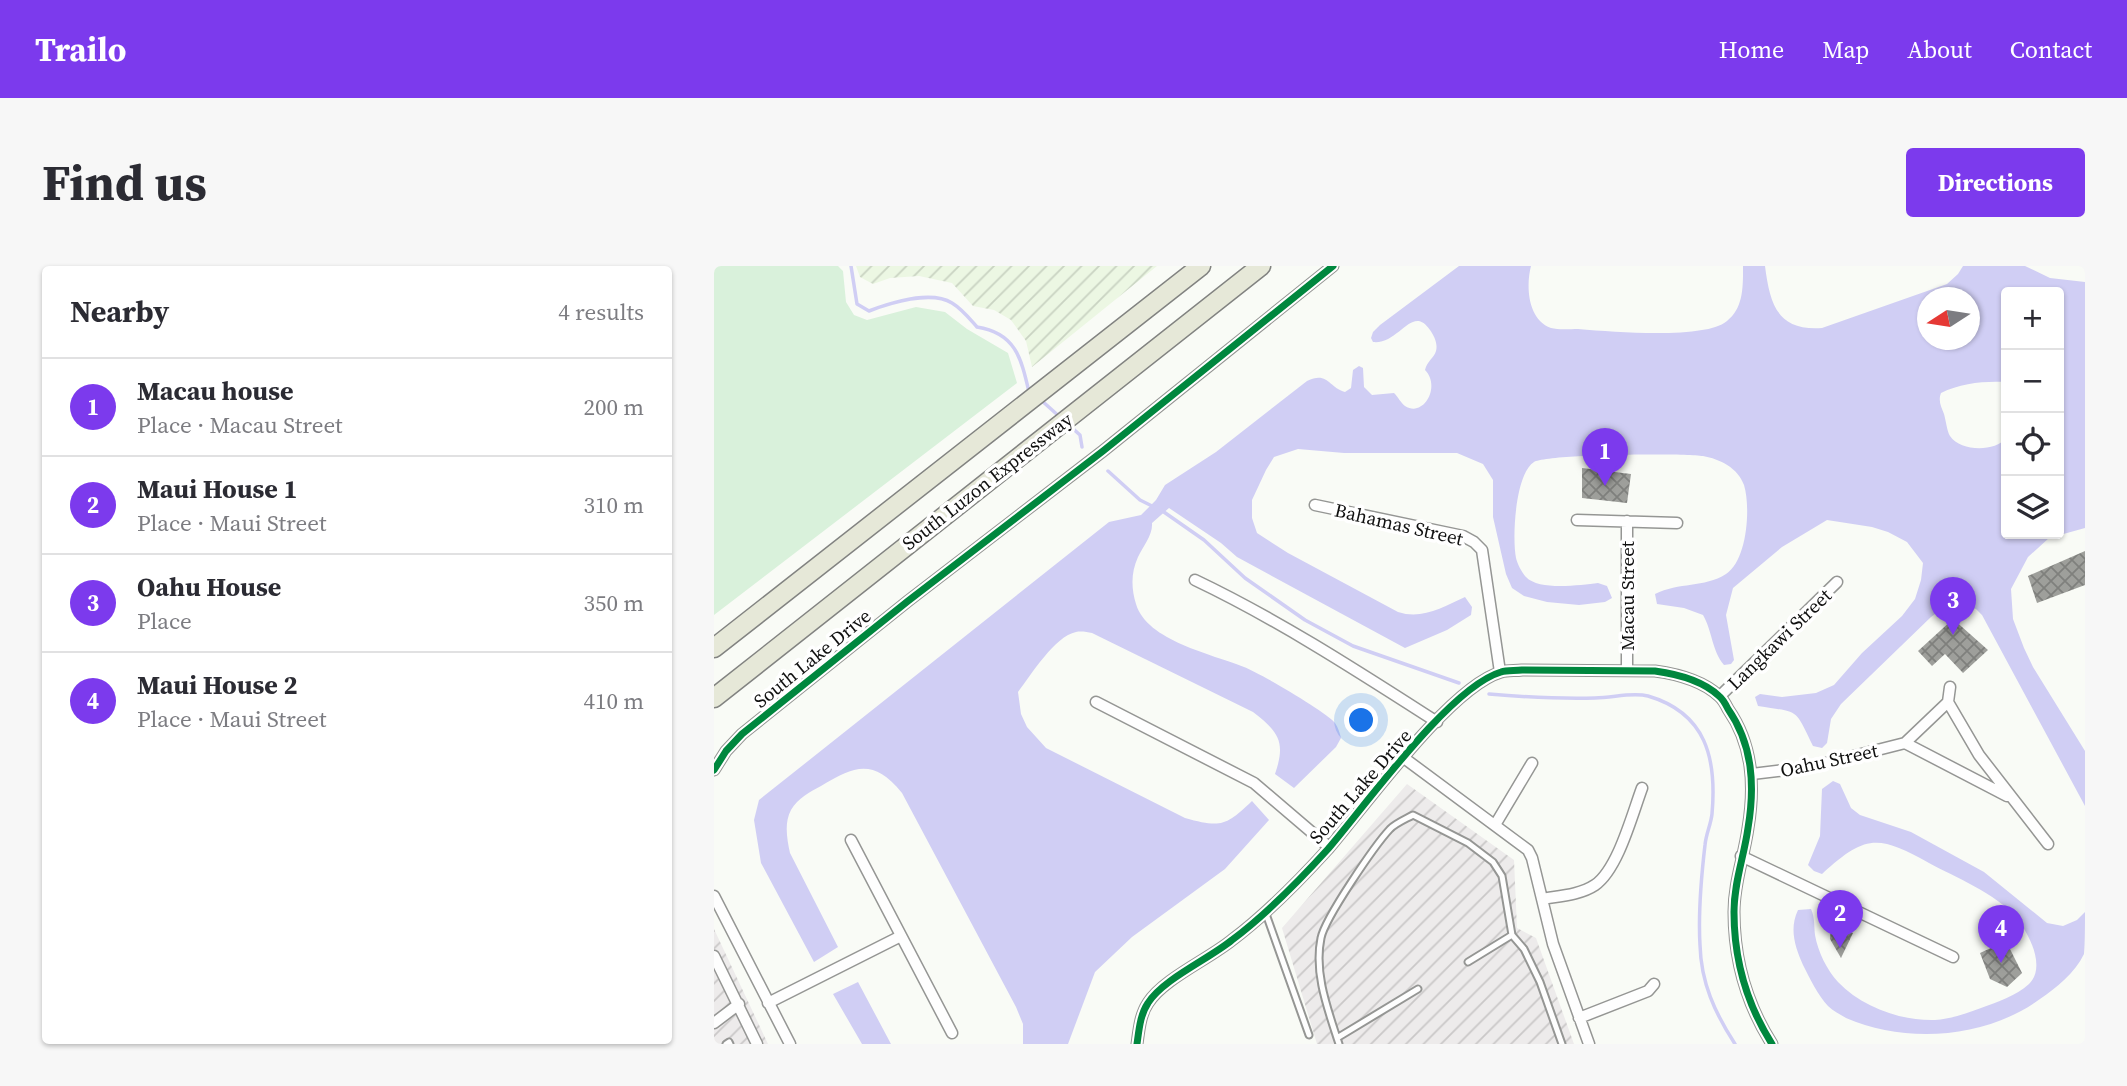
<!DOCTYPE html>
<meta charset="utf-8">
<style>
:root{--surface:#fff;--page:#f7f7f7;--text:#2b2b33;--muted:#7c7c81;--line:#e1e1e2;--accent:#7c3aed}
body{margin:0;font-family:"Source Serif 4",serif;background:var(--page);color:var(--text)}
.controls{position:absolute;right:21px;top:21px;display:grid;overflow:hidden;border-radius:7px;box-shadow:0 2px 5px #0004}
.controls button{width:63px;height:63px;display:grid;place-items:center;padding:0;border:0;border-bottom:2px solid var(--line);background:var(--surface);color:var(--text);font:35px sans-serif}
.compass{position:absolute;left:1203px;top:21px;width:63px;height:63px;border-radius:50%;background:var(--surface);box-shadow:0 2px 5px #0004;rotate:258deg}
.you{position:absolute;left:648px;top:455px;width:24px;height:24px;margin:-18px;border:5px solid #fff;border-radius:50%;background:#1a73e8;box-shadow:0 0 0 10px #1a73e833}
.badge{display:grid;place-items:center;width:46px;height:46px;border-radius:50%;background:var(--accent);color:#fff;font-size:23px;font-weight:700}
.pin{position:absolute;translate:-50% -58px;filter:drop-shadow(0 2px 4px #0008)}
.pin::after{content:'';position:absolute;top:37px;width:24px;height:21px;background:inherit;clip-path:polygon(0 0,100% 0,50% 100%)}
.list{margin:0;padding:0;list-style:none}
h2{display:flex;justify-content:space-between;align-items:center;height:91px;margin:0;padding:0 28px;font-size:30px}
h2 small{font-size:23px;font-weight:400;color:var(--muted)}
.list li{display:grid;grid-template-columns:46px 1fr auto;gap:21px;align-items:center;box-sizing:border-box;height:98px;padding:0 28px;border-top:2px solid var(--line)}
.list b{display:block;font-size:26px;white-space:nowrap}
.list p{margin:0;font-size:23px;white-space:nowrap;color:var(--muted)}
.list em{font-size:23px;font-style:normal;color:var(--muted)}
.icon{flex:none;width:38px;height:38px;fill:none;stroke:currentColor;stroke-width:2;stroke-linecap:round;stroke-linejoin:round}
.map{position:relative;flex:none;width:1371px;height:778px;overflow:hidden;border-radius:7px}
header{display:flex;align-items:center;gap:42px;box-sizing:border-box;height:98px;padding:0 35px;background:var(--accent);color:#fff}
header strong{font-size:33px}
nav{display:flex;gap:38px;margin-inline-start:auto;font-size:24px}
.intro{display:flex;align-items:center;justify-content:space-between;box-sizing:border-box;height:168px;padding:0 42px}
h1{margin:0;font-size:49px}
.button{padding:18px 32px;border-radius:7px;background:var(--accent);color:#fff;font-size:24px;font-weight:700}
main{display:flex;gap:42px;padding:0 42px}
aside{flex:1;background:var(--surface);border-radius:7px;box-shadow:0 2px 5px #0004}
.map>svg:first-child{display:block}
.industrial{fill:url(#industrial-furrows)}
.farmland{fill:url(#farmland-furrows)}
.grass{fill:#d9f1db}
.water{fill:#d0cef4;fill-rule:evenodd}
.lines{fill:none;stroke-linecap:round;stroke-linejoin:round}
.stream{stroke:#d0cef4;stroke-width:3.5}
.building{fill:url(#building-cross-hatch)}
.service-casing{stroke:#959694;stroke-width:9}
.minor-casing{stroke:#959694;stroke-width:13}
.motorway-casing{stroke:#828381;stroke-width:21}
.service{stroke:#fefefe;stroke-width:5}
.minor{stroke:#fefefe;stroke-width:10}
.motorway{stroke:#e6e8d8;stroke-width:18}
.cycleway-casing{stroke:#fff;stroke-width:11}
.cycleway{stroke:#00873e;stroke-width:7}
.labels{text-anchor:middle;stroke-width:7;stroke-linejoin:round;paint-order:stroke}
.street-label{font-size:19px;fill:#101010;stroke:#fff}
</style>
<header>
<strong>Trailo</strong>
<nav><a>Home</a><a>Map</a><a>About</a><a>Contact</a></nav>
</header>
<div class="intro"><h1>Find us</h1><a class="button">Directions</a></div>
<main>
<aside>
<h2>Nearby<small>4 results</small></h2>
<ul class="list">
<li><span class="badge">1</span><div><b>Macau house</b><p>Place · Macau Street</p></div><em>200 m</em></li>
<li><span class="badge">2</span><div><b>Maui House 1</b><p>Place · Maui Street</p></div><em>310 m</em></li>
<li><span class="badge">3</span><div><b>Oahu House</b><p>Place</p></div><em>350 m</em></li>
<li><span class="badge">4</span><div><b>Maui House 2</b><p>Place · Maui Street</p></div><em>410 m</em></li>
</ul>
</aside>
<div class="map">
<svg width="1371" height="778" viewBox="0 0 1371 778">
<defs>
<pattern id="industrial-furrows" width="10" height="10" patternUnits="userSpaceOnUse" patternTransform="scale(1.75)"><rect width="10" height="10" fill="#edebeb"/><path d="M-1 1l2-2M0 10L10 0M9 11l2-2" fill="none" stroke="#cac8c8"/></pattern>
<pattern id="farmland-furrows" width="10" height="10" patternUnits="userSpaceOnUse" patternTransform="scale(1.75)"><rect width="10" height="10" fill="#ecf7e3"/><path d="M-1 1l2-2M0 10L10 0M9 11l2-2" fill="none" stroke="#c9d3c2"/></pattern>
<pattern id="building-cross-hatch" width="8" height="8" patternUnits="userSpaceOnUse" patternTransform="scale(1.75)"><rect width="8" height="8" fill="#9e9f9b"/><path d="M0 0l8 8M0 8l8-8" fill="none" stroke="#7f807d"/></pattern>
</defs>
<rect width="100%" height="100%" fill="#f9fbf6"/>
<path class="industrial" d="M693,518L800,594L803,662L822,672L860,778H603L568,662Z
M0,663L54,778H0Z"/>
<path class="farmland" d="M142,0H443L318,101L312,75L297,54L280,44L259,40L238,17L205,10L176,12L159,18L146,11Z"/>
<path class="grass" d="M0,0H124L129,5L132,36L140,49L153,54L202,41L231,46L253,63L294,87L303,117L0,349Z"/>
<path class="water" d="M745,0H817C812,19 813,53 837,62C844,64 856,63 864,63C899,66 954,70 988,64C996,63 1007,60 1013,55C1030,42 1029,19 1029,0H1051C1056,38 1063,65 1108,62L1233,18L1244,8L1249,0H1311L1336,12L1371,16V262L1335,272L1314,291L1297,323L1299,353L1310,382L1319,401L1371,485V540L1268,349L1262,343L1249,338L1232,340L1217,351L1127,438L1117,453L1113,477L1108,482L1099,480C1080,441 1086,447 1044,440L1041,431L1046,428L1068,431L1102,427L1120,419L1148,387L1188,350L1201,333L1207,314L1209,297L1193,276L1174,266L1158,261L1113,254L1068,281L1019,322L1012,349L1020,394L1017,398L1010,399C998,385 998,364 989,349L970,342L943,338L941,328C965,316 990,322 1012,308C1033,295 1037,242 1030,219C1024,202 1006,193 989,190C968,187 832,188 820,196C801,208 798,272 802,292C803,297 808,307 812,311C825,325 866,319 884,317L893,320L898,332L891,336L865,339L833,336L810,330L798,322L792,308L779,251V214L769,198L743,187H630L584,183L560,191L552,204L538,234V252L543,267L574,287L684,346C708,354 729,341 751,331L758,341L757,349L733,364L691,382L523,291L507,277L455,242L438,257C439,269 429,280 424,291C417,306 417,322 422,338C433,375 498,388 530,401C544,406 614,447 621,457C624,461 626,468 627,472L622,481L580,522L561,508C572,476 565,466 539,446L378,367C373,366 367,365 362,366C341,370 317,409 304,426L307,448L313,461L332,482L471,552C507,562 512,560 538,535L555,554L511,603L418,671L381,706L354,778H309V758L302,741L188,527C159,492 141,500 107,520C96,526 84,532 77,544C70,557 73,573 76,587L124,681L100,696L47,597L40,554L45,534L395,256L427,249L442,234L451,219L502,186L593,115C614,105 614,121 631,126L637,122L639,104L645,100L649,102L650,121L658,129L680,127C684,131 687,137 691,140C710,152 727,120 711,104C713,95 720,92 722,85C724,77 720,70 716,64C698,37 685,79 659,76L657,72L659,66L666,59ZM1292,26H1345V268H1292V172C1281,186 1247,186 1236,170C1233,165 1232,155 1230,148C1227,140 1224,135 1227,127C1247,117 1270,115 1292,116ZM1213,32H1255V74H1213Z
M1119,515L1126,518L1137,542L1146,549L1197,566L1270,606L1333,657L1349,660L1363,654L1371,646C1371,658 1371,678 1370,688C1361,707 1342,722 1326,733C1271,773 1192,778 1132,752C1126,748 1119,745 1114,740C1104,729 1096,713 1089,699C1081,681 1075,663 1084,644L1097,643C1101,652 1100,660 1101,669C1104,686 1113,704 1124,716C1148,741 1187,755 1221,754C1237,753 1253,747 1267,742C1283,736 1302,730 1315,718C1333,700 1314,666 1301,650C1282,628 1241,611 1215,597C1164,569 1152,568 1108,608L1100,605L1094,599L1106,570L1108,523Z
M144,716L177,778H148L119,728Z"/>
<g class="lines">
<path class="stream" d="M137,0L143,38L155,45C176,37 217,24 238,37C248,43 255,52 263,61C301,67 307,91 315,126
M327,134L347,152
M356,160L366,169L368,181
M394,205L426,234L440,241
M447,244L490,274L531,312L591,354L639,380L745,417
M775,428C810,431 846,433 881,432C899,432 917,426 934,430C992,447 1003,492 998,548C997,558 992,568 991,579C987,613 984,645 986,679C987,717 1001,747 1021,778"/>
</g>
<path class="building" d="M868,202L917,208L913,237L868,232Z
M1371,285V319L1323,337L1314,310Z
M1239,353L1274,384L1249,407L1231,388L1218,400L1204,385Z
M1117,658L1139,667L1127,692L1116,673Z
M1292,675L1308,707L1293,721L1276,713L1266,687Z"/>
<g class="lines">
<g class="service-casing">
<path id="service" d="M552,648L595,769
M754,696L798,669
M623,772C613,741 600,706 607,672C611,652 661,579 676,563C682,557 692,553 699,549L754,577L779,596L788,610L798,669L810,683L826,716L848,778
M12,778L15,776L16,778
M625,778L623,772L704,723"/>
</g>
<g class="minor-casing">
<path id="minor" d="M601,239L749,270L760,276L768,284L786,406
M863,254L963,257
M913,255V404
M481,314C565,354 645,406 723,456
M1236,421L1234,436L1265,489L1334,578
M1006,430L1123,316
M382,436L540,517L615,581
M1191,477L1293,530
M690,492L814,584L818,592L839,678L875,778
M0,504L12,485L28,468L194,335L389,185L619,0
M1038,508L1096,501L1191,477L1234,436
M781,559L818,497
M137,574L238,767
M1027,590L1239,691
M0,630L76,778
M828,633C845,630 866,629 881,619C904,603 918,549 928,522
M0,690L43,778
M54,737L187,670
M865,752L934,725L940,718
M0,757L25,738
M423,778C425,764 426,749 434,737C449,713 495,693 518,674C554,647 584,616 614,583C651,540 736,421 787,406C793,404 801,405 808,404L941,405C963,408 988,414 1005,430C1009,433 1012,439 1014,443C1039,479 1041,520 1034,562C1030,591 1020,616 1020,646C1020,695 1032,737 1058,778"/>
</g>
<g class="motorway-casing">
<path id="motorway" d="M0,382L487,0
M0,432L547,0"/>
</g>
<use href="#service" class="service"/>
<use href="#minor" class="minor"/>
<use href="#motorway" class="motorway"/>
<g class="cycleway-casing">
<path id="cycleway" d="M0,504L12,485L28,468L194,335L389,185L619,0
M423,778C425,764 426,749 434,737C449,713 495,693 518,674C554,647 584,616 614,583C651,540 736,421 787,406C793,404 801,405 808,404L941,405C963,408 988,414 1005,430C1009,433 1012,439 1014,443C1039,479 1041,520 1034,562C1030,591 1020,616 1020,646C1020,695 1032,737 1058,778"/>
</g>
<use href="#cycleway" class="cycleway"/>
</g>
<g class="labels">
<g class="street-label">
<text transform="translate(273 215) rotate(-38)" y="7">South Luzon Expressway</text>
<text transform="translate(685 258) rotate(13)" y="7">Bahamas Street</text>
<text transform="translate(913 330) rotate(-90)" y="7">Macau Street</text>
<text transform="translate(1065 373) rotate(-44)" y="7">Langkawi Street</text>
<text transform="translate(98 392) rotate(-39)" y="7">South Lake Drive</text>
<text transform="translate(1115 494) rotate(-12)" y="7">Oahu Street</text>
<text transform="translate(646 520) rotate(-49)" y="7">South Lake Drive</text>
</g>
</g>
</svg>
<div class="controls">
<button>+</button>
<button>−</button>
<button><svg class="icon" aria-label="locate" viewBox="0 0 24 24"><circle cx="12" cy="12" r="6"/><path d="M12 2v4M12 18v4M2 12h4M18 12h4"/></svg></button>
<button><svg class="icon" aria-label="layers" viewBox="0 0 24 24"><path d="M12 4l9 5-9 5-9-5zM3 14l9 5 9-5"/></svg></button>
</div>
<svg class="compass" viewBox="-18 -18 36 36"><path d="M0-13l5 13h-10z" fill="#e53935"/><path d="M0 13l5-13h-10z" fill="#7c7c81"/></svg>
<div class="you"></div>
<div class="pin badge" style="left:891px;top:220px">1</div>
<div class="pin badge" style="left:1126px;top:682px">2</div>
<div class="pin badge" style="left:1239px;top:369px">3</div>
<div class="pin badge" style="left:1287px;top:697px">4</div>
</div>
</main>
